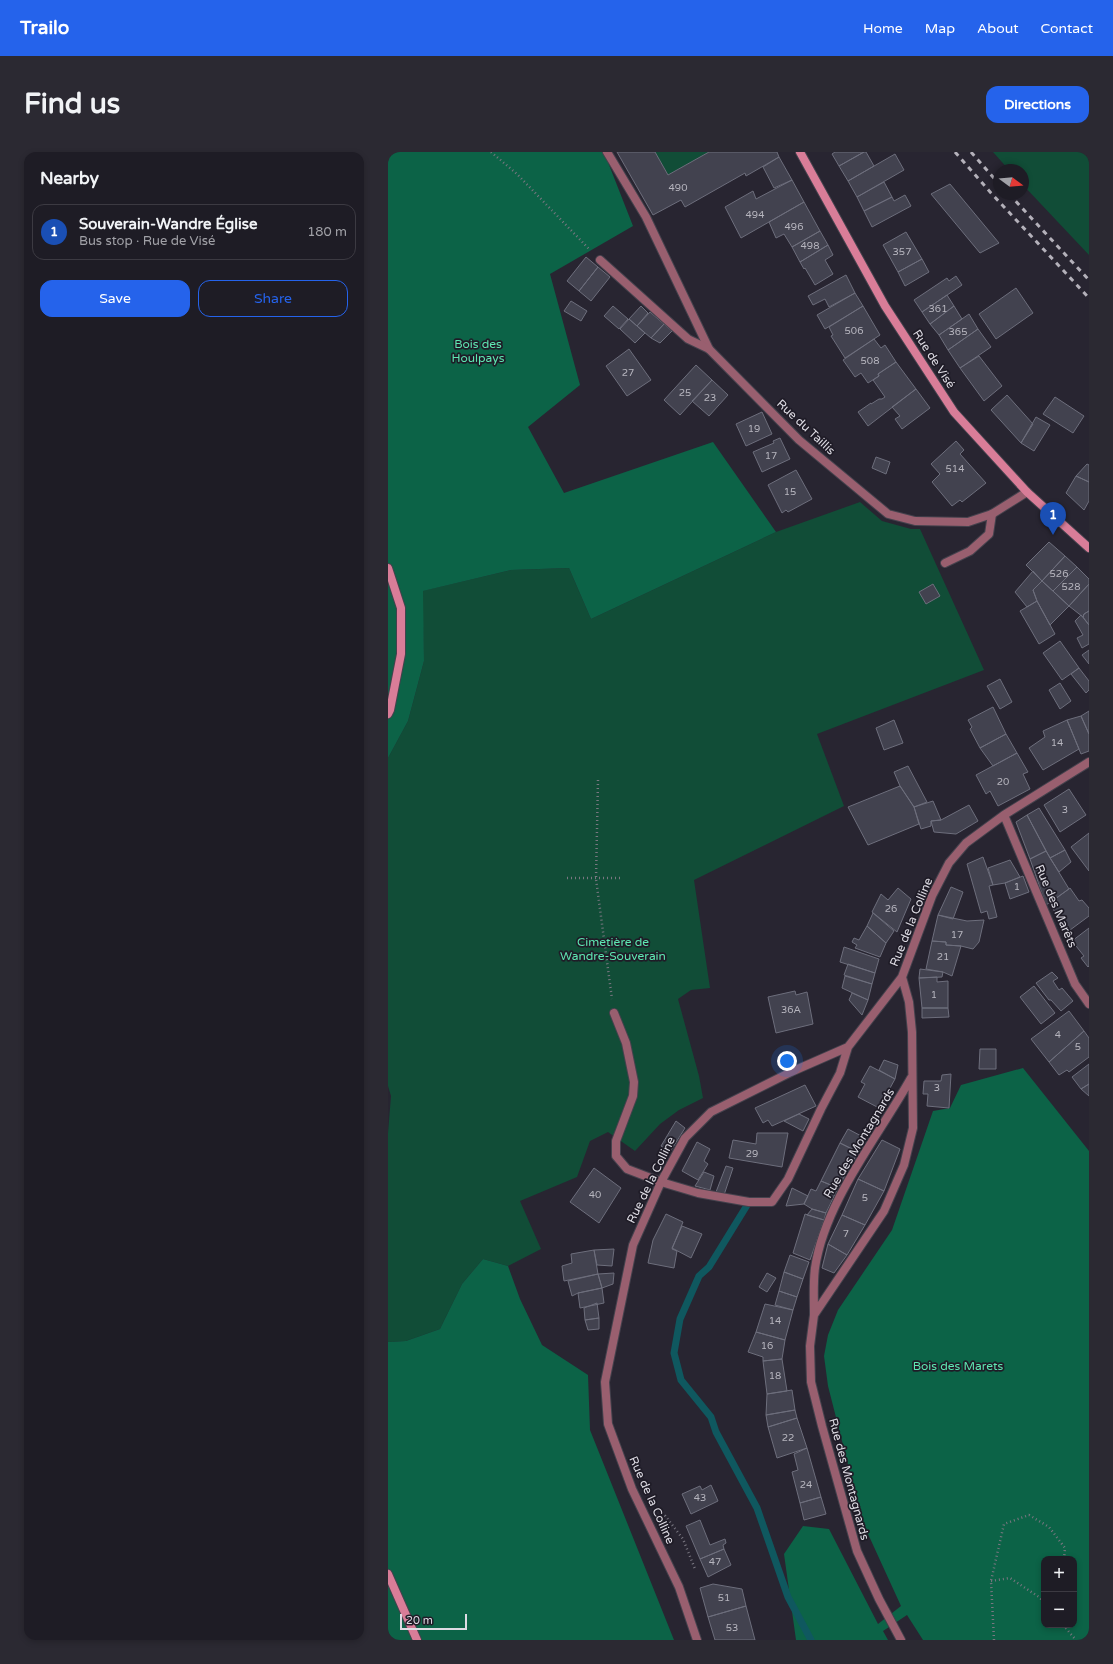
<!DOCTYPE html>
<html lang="en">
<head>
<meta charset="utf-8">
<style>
	body { margin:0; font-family:"Varela Round",sans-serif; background:#2b2932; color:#f1f3f6 }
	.controls { position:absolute; right:12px; bottom:12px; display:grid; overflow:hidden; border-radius:8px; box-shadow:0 2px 6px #0003 }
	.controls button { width:36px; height:36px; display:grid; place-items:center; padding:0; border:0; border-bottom:1px solid #3c3a42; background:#1e1c25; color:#f1f3f6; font:20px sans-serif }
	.compass { position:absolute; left:605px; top:12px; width:36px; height:36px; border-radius:50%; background:#1e1c25; box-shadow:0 2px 6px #0003; rotate:106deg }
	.scale { position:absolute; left:12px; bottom:10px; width:67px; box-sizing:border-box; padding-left:4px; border:2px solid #dddbe3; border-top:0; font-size:11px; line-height:14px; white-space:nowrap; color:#dddbe3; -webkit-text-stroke:3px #1f1c27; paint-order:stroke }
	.you { position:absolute; left:399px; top:909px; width:14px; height:14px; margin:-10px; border:3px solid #fff; border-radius:50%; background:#1a73e8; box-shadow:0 0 0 6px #1a73e833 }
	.badge { display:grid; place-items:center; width:26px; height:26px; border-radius:50%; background:#2563eb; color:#fff; font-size:13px; font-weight:700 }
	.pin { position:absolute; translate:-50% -33px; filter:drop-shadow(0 1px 2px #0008) }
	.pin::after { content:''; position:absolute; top:21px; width:14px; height:12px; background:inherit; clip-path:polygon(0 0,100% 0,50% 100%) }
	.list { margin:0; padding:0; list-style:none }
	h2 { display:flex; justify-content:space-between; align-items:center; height:52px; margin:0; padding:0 16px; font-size:17px }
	h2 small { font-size:13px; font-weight:400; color:#a1a1a7 }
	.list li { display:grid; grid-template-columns:26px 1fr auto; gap:12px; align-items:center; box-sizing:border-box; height:56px; margin:0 8px 8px; padding:0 8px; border:1px solid #3c3a42; border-radius:12px }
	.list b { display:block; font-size:15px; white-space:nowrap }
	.list p { margin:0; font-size:13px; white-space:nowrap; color:#a1a1a7 }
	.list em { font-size:13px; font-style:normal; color:#a1a1a7 }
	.actions { display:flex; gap:8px; padding:12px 16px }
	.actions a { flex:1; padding:9px 0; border:1px solid #2563eb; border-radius:12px; text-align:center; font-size:14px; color:#2563eb }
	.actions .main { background:#2563eb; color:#fff }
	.map { position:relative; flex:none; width:701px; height:1488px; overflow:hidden; border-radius:12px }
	header { display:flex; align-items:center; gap:24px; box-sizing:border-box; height:56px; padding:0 20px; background:#2563eb; color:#fff }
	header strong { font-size:19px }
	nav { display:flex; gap:22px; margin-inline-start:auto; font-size:14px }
	.intro { display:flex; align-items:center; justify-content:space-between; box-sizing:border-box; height:96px; padding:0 24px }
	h1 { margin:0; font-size:28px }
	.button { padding:10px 18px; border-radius:12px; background:#2563eb; color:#fff; font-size:14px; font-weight:700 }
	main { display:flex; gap:24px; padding:0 24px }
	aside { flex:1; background:#1e1c25; border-radius:12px; box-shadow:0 2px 6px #0003 }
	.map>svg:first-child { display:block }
	.green { fill:#114d37 }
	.forest { fill:#0c6347; fill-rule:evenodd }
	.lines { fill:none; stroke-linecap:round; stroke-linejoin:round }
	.stream { stroke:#0f585f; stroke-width:7 }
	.building { fill:#42424f; stroke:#6d6e7c }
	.lane-casing { stroke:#45424d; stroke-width:10 }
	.street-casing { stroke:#45424d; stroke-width:10 }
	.secondary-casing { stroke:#45424d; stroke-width:10 }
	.path { stroke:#797781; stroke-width:2.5; stroke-dasharray:1 3; stroke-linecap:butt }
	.lane { stroke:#995f6f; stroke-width:8 }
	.street { stroke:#995f6f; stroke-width:8 }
	.secondary { stroke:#d97d98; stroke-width:8 }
	.rail { stroke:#b4b1ba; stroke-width:3; stroke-dasharray:5 5; stroke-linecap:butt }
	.labels { text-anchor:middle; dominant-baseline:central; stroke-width:3.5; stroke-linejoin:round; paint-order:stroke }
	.number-label { font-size:10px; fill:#b6b5be }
	.park-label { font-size:12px; fill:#5ee7b2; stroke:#1f1c27 }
	.street-label { font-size:12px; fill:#dddbe3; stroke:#1f1c27 }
</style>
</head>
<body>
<header>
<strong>Trailo</strong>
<nav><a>Home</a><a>Map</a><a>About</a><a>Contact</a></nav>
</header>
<div class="intro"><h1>Find us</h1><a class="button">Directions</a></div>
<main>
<aside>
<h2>Nearby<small></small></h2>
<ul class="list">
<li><span class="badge" style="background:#1a4fb4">1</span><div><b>Souverain-Wandre Église</b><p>Bus stop · Rue de Visé</p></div><em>180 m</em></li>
</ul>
<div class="actions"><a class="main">Save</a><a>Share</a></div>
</aside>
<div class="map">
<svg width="701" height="1488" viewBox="0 0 701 1488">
	<rect width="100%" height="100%" fill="#282531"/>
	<path class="green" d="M267,0H321L280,23Z
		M605,0H701V103L635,33V18H621Z
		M472,350L494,369L523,377H532L596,518L429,582L456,654L306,728L322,836L303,838L290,847L311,924L315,946L291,958L272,972L247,999L220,980L202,989L189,1025L132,1049L153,1097L120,1114L95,1107L74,1132L52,1177L18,1189L0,1190V981L3,944L0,934V606L20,569L36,509L34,439L123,418L181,416L203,467L388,380Z"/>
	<path class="forest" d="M0,0H216L245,74L162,122L192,233L140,275L176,341L325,290L388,380L203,467L181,416L123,418L35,439L36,509L20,569L0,606Z
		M635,916L701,999V1488H535L519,1463L495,1479L500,1488H408L396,1402L415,1374L441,1377L490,1472L513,1454L475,1371L440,1234L436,1204L440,1183L450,1158L504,1078L545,959L562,956L573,933ZM656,1407H686V1473H656Z
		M95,1107L120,1114L132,1147L154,1193L200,1223L202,1278L286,1488H0V1190L18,1189L52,1177L74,1132Z"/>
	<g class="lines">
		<path class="stream" d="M361,1050L321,1115L311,1124L292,1167L286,1201L293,1228L323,1265L328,1280L369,1356L400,1445L423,1488"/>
	</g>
	<path class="building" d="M229,0H267L280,23L321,0H389L391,5L358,24L357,21L297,55L293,48L265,63Z
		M447,0H476L451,14L444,2Z
		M476,0H478L486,14L460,29L451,14Z
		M507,2L516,18L469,45L460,29Z
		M391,5L404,28L386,36L375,15Z
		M404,28L416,50L353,86L337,55L365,39L368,47Z
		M496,30L504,45L476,59L469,45Z
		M562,32L611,91L592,101L543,42Z
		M517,43L523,54L484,75L476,59L504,45L506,49Z
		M416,50L432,79L404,95L396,82L388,86L381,70Z
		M432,79L440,93L412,110L404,95Z
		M518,80L534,107L510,120L495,93Z
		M440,93L445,103L437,108L445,122L427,133L417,116L416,117L412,110Z
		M198,105L210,115L191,139L179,129Z
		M534,107L541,120L517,134L510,120Z
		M210,115L222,125L203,149L191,139Z
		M458,123L467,141L441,155L437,147L425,153L420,144Z
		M568,124L574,133L534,160L526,148L559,126L561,129Z
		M628,136L645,161L608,187L591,162Z
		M467,141L475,154L437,177L429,163Z
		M559,143L566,154L542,172L534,160Z
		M183,149L199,159L193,169L176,159Z
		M225,154L240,167L231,177L216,164Z
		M253,154L260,161L249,174L241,167Z
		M475,154L492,183L457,206L443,184L445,183L441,175Z
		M566,154L574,167L551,183L542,172Z
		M262,160L276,172L263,186L249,174Z
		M581,162L590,177L560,198L551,183Z
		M241,167L257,181L247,191L232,177Z
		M276,172L284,179L272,191L263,186Z
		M590,177L603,195L572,216L560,198Z
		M486,187L493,196L497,193L508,210L490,222L491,224L480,231L473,221L467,225L455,208Z
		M241,197L263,228L239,244L218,214Z
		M591,204L614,234L596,249L572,216Z
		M508,210L528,237L480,274L470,260L483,251V252L491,247H494L497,245L485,228L491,224L490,222Z
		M308,213L324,228L292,263L276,248Z
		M324,228L340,243L321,264L304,249Z
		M528,237L542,256L514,277L507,267L512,264L504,255Z
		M619,243L645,272L633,291L603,258Z
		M667,245L696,264L685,281L655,262Z
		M374,260L384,282L358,294L348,272Z
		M648,265L662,273L646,299L633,291Z
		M392,286L402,307L374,320L365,300L386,291L385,289Z
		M568,289L576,298L572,302L598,331L574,350L572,348L564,354L544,330L552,322L543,312Z
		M488,305L502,310L498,322L484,316Z
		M699,312L701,313V330L688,324Z
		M408,318L424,347L400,360L398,358L394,361L380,333Z
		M688,324L701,330V349L696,358L678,341Z
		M661,390L677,404L654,429L638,413Z
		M677,404L689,415L665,439L654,429Z
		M689,415L701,427V432L681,454L665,439Z
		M645,419L654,429L645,438L649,449L639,455L627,440Z
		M654,429L681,454L662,473L649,449L645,438Z
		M545,432L552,444L538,452L531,440Z
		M701,432V459L696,462L695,465L681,454Z
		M649,449L667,482L651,492L632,459Z
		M701,459V473L695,465L696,462Z
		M693,463L701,473V492L694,496L689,486L695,483L687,469Z
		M672,489L691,516L674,528L655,501Z
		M701,498V512L694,503Z
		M691,516L701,529V538L698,541L683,522Z
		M612,527L624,550L612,557L599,534Z
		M672,531L683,549L672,557L661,538Z
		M605,555L618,582L592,596L582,577L584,575L580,568Z
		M701,559V582L693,564Z
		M693,564L701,582V599L693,602L679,568Z
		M506,568L515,591L496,598L488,576Z
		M679,568L691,597L655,618L641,596L657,585L655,579Z
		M618,582L629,601L605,614L592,596Z
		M629,601L640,620L635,622L642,637L610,654L602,639L598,642L588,623Z
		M520,614L539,650L526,655L512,634L506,620Z
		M512,634L526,655L531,672L480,693L460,655Z
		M681,637L698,663L672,680L656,653Z
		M545,649L553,668L543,669V674L533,677L526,655Z
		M581,653L590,669L568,682L546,680L543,669L553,668Z
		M651,656L677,698L662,706L639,663Z
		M639,663L658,699L642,707L628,670Z
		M701,681V719L683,695Z
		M677,698L683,710L671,720L662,706Z
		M658,699L681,737L658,753L642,707Z
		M595,705L605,733L601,734L609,765L601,767L599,759L593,761L579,712Z
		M622,708L632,725L617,731L605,733L600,716Z
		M635,724L641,740L622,747L617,731Z
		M563,735L575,740L565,767L550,763Z
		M510,736L523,747L509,780L484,760L493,742L500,748Z
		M682,736L691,749L694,748L701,756V764L678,781L662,751Z
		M485,761L506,779L498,791L479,774Z
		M550,763L579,769L596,768L591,790L585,797L573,794L558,793V790L544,789Z
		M479,774L498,791L492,805L467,796L469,793L464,790L466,786L471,788Z
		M701,776V814L700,815L693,806L696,804L684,789Z
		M544,789L558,790V793L573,794L564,824L555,820L538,817Z
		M456,795L491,807L487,821L452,810Z
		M460,812L487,821L484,832L456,823Z
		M532,817L555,820L554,825L531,826Z
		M664,820L670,826L665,829L671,838L674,836L685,849L673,859L663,848H661L648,831Z
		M457,824L484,832L480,848L454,836Z
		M549,825V830L560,829V856H534L531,826Z
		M646,834L667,861L653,872L632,845Z
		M407,839L408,843L419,840L425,872L388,881L380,845Z
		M464,841L480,848L474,863L461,848Z
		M534,856H560L561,865L534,866Z
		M681,859L696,879L661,910L643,887Z
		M696,879L701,886V905L681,920L679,918L671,923L661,910Z
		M592,897H608V917H591Z
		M496,908L510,913L507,927L491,918Z
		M701,912V932L693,937L684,925Z
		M482,914L507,927L491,956L470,945L477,932L473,930Z
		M563,922L561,956L539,954L540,942H535L536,929H553L554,923Z
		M701,932V944L693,937Z
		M417,933L428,954L384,974L380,968L375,971L367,956Z
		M411,962L421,967L415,979L396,969Z
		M288,969L297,976L282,1000L273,994Z
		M460,977L477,986L470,1000L452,991Z
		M369,981H400L394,1015L341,1006L345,988L368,992Z
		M494,988L512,997L496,1039L470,1027Z
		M309,990L322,997L316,1009L320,1012L310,1028L294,1019Z
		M452,991L470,1000L450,1036L433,1029Z
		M338,1014L345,1016L336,1043L328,1040Z
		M206,1016L233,1036L211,1071L182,1050Z
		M316,1020L326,1024L322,1038L307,1034Z
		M470,1027L496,1039L477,1073L454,1063Z
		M433,1029L450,1036L438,1061L424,1057L416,1052L423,1037L428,1039Z
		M404,1036L420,1044L416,1052L398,1054Z
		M424,1057L438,1061L436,1068L419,1063Z
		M278,1062L295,1070L284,1097L289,1099L286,1116L260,1111L265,1088Z
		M417,1062L436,1068L422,1108L405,1101Z
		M454,1063L477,1073L459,1103L440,1092Z
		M294,1074L314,1082L303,1106L284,1096Z
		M440,1092L459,1103L446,1121L434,1116Z
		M226,1097L224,1114L209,1113L206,1098Z
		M206,1098L210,1122L176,1129L174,1114L184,1111L183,1102Z
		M402,1103L421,1110L415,1127L396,1120Z
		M396,1120L415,1127L409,1145L391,1139Z
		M226,1121L225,1132L214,1136L210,1122Z
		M379,1121L388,1126L379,1140L371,1135Z
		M210,1122L214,1136L190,1141L184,1144L180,1129Z
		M214,1136L216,1151L192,1156L190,1141Z
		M391,1139L409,1145L405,1158L387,1153Z
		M209,1151L211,1166L197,1168L196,1156Z
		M377,1152L405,1158L397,1188L368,1180Z
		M211,1166V1177L200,1178L197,1168Z
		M368,1180L397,1188L394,1207L375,1209V1205L360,1200Z
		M394,1207L399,1239L379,1242L375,1209Z
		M404,1238L407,1258L378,1263L379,1242Z
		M407,1258L409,1266L380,1275L378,1263Z
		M409,1266L419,1296L389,1306L380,1275Z
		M419,1296L433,1345L412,1351L404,1320L410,1318L406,1302Z
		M323,1333L330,1349L303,1362L294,1342L312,1334L314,1338Z
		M433,1345L438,1362L416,1368L412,1351Z
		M312,1368L322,1393L337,1387L338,1391L335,1393L336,1397L312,1407L298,1374Z
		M336,1397L343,1413L320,1425L312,1407Z
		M325,1432L354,1437L358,1454L320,1465L312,1436Z
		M358,1454L367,1488H327L320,1465Z"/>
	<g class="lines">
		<g class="lane-casing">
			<path id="lane" d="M219,0L258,65L321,197
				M557,411L582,399L601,382L604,362"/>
		</g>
		<g class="street-casing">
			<path id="street" d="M212,108L300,187L321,197L411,288L500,362L527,369L580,370L604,362L639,340
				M616,663L687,832L701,852
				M226,861L238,891L246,930L245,944L228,989V1004L239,1017L273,1030L310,1041L361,1050H384L400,1027L433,957L452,921L460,895
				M426,1162C426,1147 425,1131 427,1116C437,1049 490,985 523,926
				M309,1488L291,1435L244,1337L220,1272L217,1230L245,1093L273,1030L297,986L323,960L403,920L460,895L514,825L544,744L561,711L578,691L616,663L701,610
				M513,1488L491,1447L469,1399L434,1274L423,1230L422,1194L426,1163L496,1059L516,1013L525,976L524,880L521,850L514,825"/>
		</g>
		<g class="secondary-casing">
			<path id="secondary" d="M412,0L497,154L566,260L639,340L701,396
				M0,416L13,456V502L2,558L0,562
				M0,1422L29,1488"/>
		</g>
		<path class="path" d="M103,0L129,22L202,98
			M210,628L208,727L224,847
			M179,726H233
			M272,1357L295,1387L307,1417
			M603,1429L622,1426L651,1445L656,1450
			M675,1473L688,1488
			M606,1488L603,1429L616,1372L641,1363L661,1375L677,1396L676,1407"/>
		<use href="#lane" class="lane"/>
		<use href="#street" class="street"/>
		<use href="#secondary" class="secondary"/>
		<path class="rail" d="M567,0L603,41L701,146
			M583,0L611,32
			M621,42L701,128"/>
	</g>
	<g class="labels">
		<g class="number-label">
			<text x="290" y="36">490</text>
			<text x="367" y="63">494</text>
			<text x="406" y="75">496</text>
			<text x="422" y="94">498</text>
			<text x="514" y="100">357</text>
			<text x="550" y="157">361</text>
			<text x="466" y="179">506</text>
			<text x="570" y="180">365</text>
			<text x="482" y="209">508</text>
			<text x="240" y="221">27</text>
			<text x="297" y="241">25</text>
			<text x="322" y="246">23</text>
			<text x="366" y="277">19</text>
			<text x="383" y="304">17</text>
			<text x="567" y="317">514</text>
			<text x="402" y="340">15</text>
			<text x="671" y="422">526</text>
			<text x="683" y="435">528</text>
			<text x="669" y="591">14</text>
			<text x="615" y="630">20</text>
			<text x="677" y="658">3</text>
			<text x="629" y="735">1</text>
			<text x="503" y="757">26</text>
			<text x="569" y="783">17</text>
			<text x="555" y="805">21</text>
			<text x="546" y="843">1</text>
			<text x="403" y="858">36A</text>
			<text x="670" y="883">4</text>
			<text x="690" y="895">5</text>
			<text x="549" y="936">3</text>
			<text x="364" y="1002">29</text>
			<text x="207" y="1043">40</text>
			<text x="477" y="1046">5</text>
			<text x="458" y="1082">7</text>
			<text x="387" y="1169">14</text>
			<text x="379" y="1194">16</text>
			<text x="387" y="1224">18</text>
			<text x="400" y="1286">22</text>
			<text x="418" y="1333">24</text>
			<text x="312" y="1346">43</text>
			<text x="327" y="1410">47</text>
			<text x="336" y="1446">51</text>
			<text x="344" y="1476">53</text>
		</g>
		<g class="park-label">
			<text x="90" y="192">Bois des<tspan x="90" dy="14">Houlpays</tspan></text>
			<text x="225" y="790">Cimetière de<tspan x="225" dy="14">Wandre-Souverain</tspan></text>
			<text x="570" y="1214">Bois des Marets</text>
		</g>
		<g class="street-label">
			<text transform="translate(546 207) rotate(57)">Rue de Visé</text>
			<text transform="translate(418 275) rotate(43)">Rue du Taillis</text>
			<text transform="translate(668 754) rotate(67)">Rue des Marêts</text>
			<text transform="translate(523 770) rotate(-68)">Rue de la Colline</text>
			<text transform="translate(471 991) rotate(-59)">Rue des Montagnards</text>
			<text transform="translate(263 1028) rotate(-64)">Rue de la Colline</text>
			<text transform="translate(461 1327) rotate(75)">Rue des Montagnards</text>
			<text transform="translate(264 1348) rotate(66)">Rue de la Colline</text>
		</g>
	</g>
</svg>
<div class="controls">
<button>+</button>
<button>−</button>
</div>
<svg class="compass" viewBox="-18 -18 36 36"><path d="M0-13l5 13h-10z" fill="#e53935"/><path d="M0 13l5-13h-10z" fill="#a1a1a7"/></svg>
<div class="scale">20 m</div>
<div class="you"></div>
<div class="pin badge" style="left:665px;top:383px;background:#1a4fb4">1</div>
</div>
</main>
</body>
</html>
